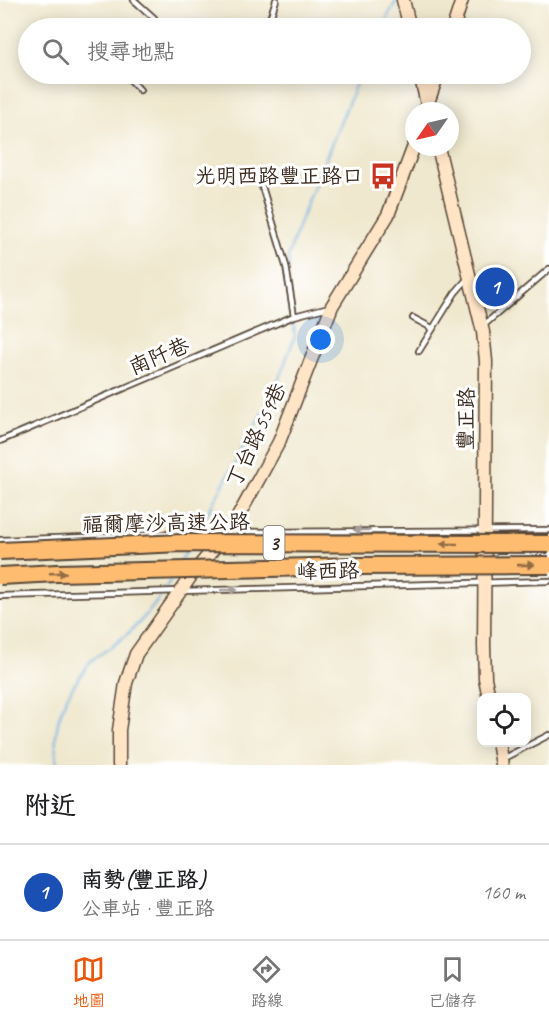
<!DOCTYPE html>
<html lang="zh-TW">
<head>
<meta charset="utf-8">
<style>
	body { margin:0; font-family:Caveat,"LXGW WenKai TC",sans-serif; background:#f2f2f2; color:#202124 }
	.controls { position:absolute; right:18px; bottom:18px; display:grid; overflow:hidden; border-radius:12px; box-shadow:0 3px 15px #0003 }
	.controls button { width:54px; height:54px; display:grid; place-items:center; padding:0; border:0; border-bottom:2px solid #e0e0e0; background:#fff; color:#202124; font:30px sans-serif }
	.compass { position:absolute; left:405px; top:102px; width:54px; height:54px; border-radius:50%; background:#fff; box-shadow:0 3px 15px #0003; rotate:236deg }
	.you { position:absolute; left:321px; top:340px; width:21px; height:21px; margin:-15px; border:4px solid #fff; border-radius:50%; background:#1a73e8; box-shadow:0 0 0 9px #1a73e833 }
	.badge { display:grid; place-items:center; width:39px; height:39px; border-radius:50%; background:#ea580c; color:#fff; font-size:20px; font-weight:700 }
	.pin { position:absolute; translate:-50% -50%; border:3px solid #fff; box-shadow:0 2px 6px #0006 }
	.list { margin:0; padding:0; list-style:none }
	h2 { display:flex; justify-content:space-between; align-items:center; height:78px; margin:0; padding:0 24px; font-size:26px }
	h2 small { font-size:20px; font-weight:400; color:#757577 }
	.list li { display:grid; grid-template-columns:39px 1fr auto; gap:18px; align-items:center; box-sizing:border-box; height:96px; padding:0 24px; border-top:2px solid #e0e0e0 }
	.list b { display:block; font-size:22px; white-space:nowrap }
	.list p { margin:0; font-size:20px; white-space:nowrap; color:#757577 }
	.list em { font-size:20px; font-style:normal; color:#757577 }
	.icon { flex:none; width:33px; height:33px; fill:none; stroke:currentColor; stroke-width:2; stroke-linecap:round; stroke-linejoin:round }
	.map { position:relative; flex:none; width:549px; height:765px; overflow:hidden }
	.search { position:absolute; background:#fff; box-shadow:0 3px 15px #0003; left:18px; right:18px; top:18px; height:66px; display:flex; align-items:center; gap:15px; box-sizing:border-box; padding:0 21px; border-radius:33px; color:#757577; font-size:22px }
	.sheet { height:174px; background:#fff }
	nav { display:flex; justify-content:space-around; align-items:center; box-sizing:border-box; height:84px; border-top:2px solid #e0e0e0; background:#fff; font-size:16px; color:#757577 }
	nav a { display:grid; justify-items:center; gap:3px }
	nav .on { color:#ea580c }
	.map>svg:first-child { display:block }
	.lines { fill:none; stroke-linecap:round; stroke-linejoin:round }
	.stream { stroke:#6caee0; stroke-width:2 }
	.lane-casing { stroke:#564638; stroke-width:8 }
	.secondary-casing { stroke:#564638; stroke-width:15 }
	.lane { stroke:#fff; stroke-width:4.5 }
	.secondary { stroke:#ffe4c6; stroke-width:12 }
	.highway-bridge-casing { stroke:#564638; stroke-width:20; stroke-linecap:butt }
	.highway-bridge { stroke:#febc70; stroke-width:16 }
	.oneway { fill:#a79f9a }
	.oneway2 { fill:#936c43 }
	.labels { text-anchor:middle; dominant-baseline:central; stroke-width:6; stroke-linejoin:round; paint-order:stroke }
	.shield { fill:#fff; stroke:#766a62; stroke-width:1.5 }
	.shield-label { font-size:20px; font-weight:bold; fill:#3b2a1e }
	.poi-label { font-size:21px; fill:#3b2a1e; stroke:#fff; text-anchor:end }
	.street-label { font-size:21px; fill:#3b2a1e; stroke:#fff }
</style>
</head>
<body>
<div class="map">
<svg width="549" height="765" viewBox="0 0 549 765">
	<rect width="100%" height="100%" fill="#fff"/>
	<filter id="ink" filterUnits="userSpaceOnUse"><feTurbulence type="fractalNoise" baseFrequency=".0167" numOctaves="2"/><feDisplacementMap in="SourceGraphic" scale="12" xChannelSelector="R" yChannelSelector="G"/><feConvolveMatrix kernelMatrix="1 2 1 2 8 2 1 2 1" color-interpolation-filters="sRGB"/></filter>
	<filter id="wash" filterUnits="userSpaceOnUse"><feTurbulence type="fractalNoise" baseFrequency=".008" numOctaves="4" result="noise"/><feDisplacementMap in="SourceGraphic" scale="24" xChannelSelector="R" yChannelSelector="G"/><feGaussianBlur stdDeviation="1.35" result="paint"/><feColorMatrix in="noise" values="0 0 0 0 0 0 0 0 0 0 0 0 0 0 0 0 0 1.4 0 .05"/><feComposite in="paint" operator="in"/></filter>
	<g filter="url(#wash)">
		<rect width="100%" height="100%" fill="#f0e8ce"/>
		<g class="lines">
			<path class="stream" d="M381,28L397,0
				M289,270L288,257L299,224L360,74
				M196,534L274,392L295,336L293,317
				M180,562L188,549
				M57,765C52,730 60,703 81,675C85,670 88,664 92,660C99,654 108,650 115,644C137,628 159,602 172,578"/>
		</g>
	</g>
	<g filter="url(#ink)">
		<g class="lines">
			<g class="lane-casing">
				<path id="lane" d="M134,0L154,18L148,28
					M267,28L276,0
					M125,74L140,90
					M260,180L286,266L294,316
					M413,318L432,328
					M484,325L549,269
					M419,351L455,293L468,278
					M0,441L294,316L329,307
					M0,540L229,532L549,530
					M0,596L549,581
					M502,759L549,735"/>
			</g>
			<g class="secondary-casing">
				<path id="secondary" d="M403,0L410,28
					M453,28L462,0
					M420,74L427,104
					M425,111L438,74
					M438,147L483,332L486,361L484,645L485,678L489,698
					M498,742L502,765
					M119,765V730L126,683L136,654L191,576L234,524L279,442L332,306L388,215L414,146"/>
			</g>
			<use href="#lane" class="lane"/>
			<use href="#secondary" class="secondary"/>
			<g class="highway-bridge-casing">
				<path id="highway-bridge" d="M0,551L182,543L549,544
					M0,576L57,573L357,566L549,565"/>
			</g>
			<use href="#highway-bridge" class="highway-bridge"/>
		</g>
		<defs><path id="oneway-solid" d="M-6-.8H1V-3.2L6.5 0L1 3.2V.8H-6Z" transform="scale(1.5)"/></defs>
		<g class="oneway">
			<use href="#oneway-solid" transform="translate(362 530) rotate(180)"/>
			<use href="#oneway-solid" transform="translate(229 590) rotate(-1)"/>
		</g>
		<g class="oneway2">
			<use href="#oneway-solid" transform="translate(449 544) rotate(-180)"/>
			<use href="#oneway-solid" transform="translate(526 565)"/>
			<use href="#oneway-solid" transform="translate(58 573) rotate(-2)"/>
		</g>
	</g>
	<defs>
		<g id="bus-bare" transform="scale(2.07)"><path d="M-5-6H5V4H4V6H2V4H-2V6H-4V4H-5ZM-3.5-4V0h7V-4ZM-3.5 1.2v1.5H-2V1.2ZM2 1.2v1.5H3.5V1.2Z" fill="#c8321e" stroke="#fff" stroke-width="2.5" paint-order="stroke"/></g>
	</defs>
	<g fill-rule="evenodd">
		<use href="#bus-bare" x="383" y="176"/>
	</g>
	<g class="labels">
		<rect class="shield" x="263.5" y="526" width="21" height="34" rx="4.5"/>
		<g class="shield-label">
			<text x="274" y="543">3</text>
		</g>
		<g class="poi-label">
			<text x="363" y="176">光明西路豐正路口</text>
		</g>
		<g class="street-label">
			<text transform="translate(159 356) rotate(-23)">南阡巷</text>
			<text transform="translate(466 419) rotate(-89)">豐正路</text>
			<text transform="translate(256 435) rotate(-65)">丁台路559巷</text>
			<text transform="translate(166 523) rotate(-1)">福爾摩沙高速公路</text>
			<text transform="translate(328 571) rotate(-1)">峰西路</text>
		</g>
	</g>
</svg>
<div class="controls">
<button><svg class="icon" aria-label="locate" viewBox="0 0 24 24"><circle cx="12" cy="12" r="6"/><path d="M12 2v4M12 18v4M2 12h4M18 12h4"/></svg></button>
</div>
<svg class="compass" viewBox="-18 -18 36 36"><path d="M0-13l5 13h-10z" fill="#e53935"/><path d="M0 13l5-13h-10z" fill="#757577"/></svg>
<div class="you"></div>
<div class="pin badge" style="left:495px;top:287px;background:#1a4fb4">1</div>
<div class="search"><svg class="icon" aria-label="search" viewBox="0 0 24 24"><circle cx="10" cy="10" r="6"/><path d="M15 15l6 6"/></svg>搜尋地點</div>
</div>
<section class="sheet">
<h2>附近<small></small></h2>
<ul class="list">
<li><span class="badge" style="background:#1a4fb4">1</span><div><b>南勢(豐正路)</b><p>公車站 · 豐正路</p></div><em>160 m</em></li>
</ul>
</section>
<nav>
<a class="on"><svg class="icon" aria-label="map" viewBox="0 0 24 24"><path d="M3 6l6-2 6 2 6-2v14l-6 2-6-2-6 2zM9 4v14M15 6v14"/></svg>地圖</a>
<a><svg class="icon" aria-label="directions" viewBox="0 0 24 24"><path d="M12 3l9 9-9 9-9-9zM9 14v-3h6M13 9l2 2-2 2"/></svg>路線</a>
<a><svg class="icon" aria-label="saved" viewBox="0 0 24 24"><path d="M7 4h10v16l-5-4-5 4z"/></svg>已儲存</a>
</nav>
</body>
</html>
